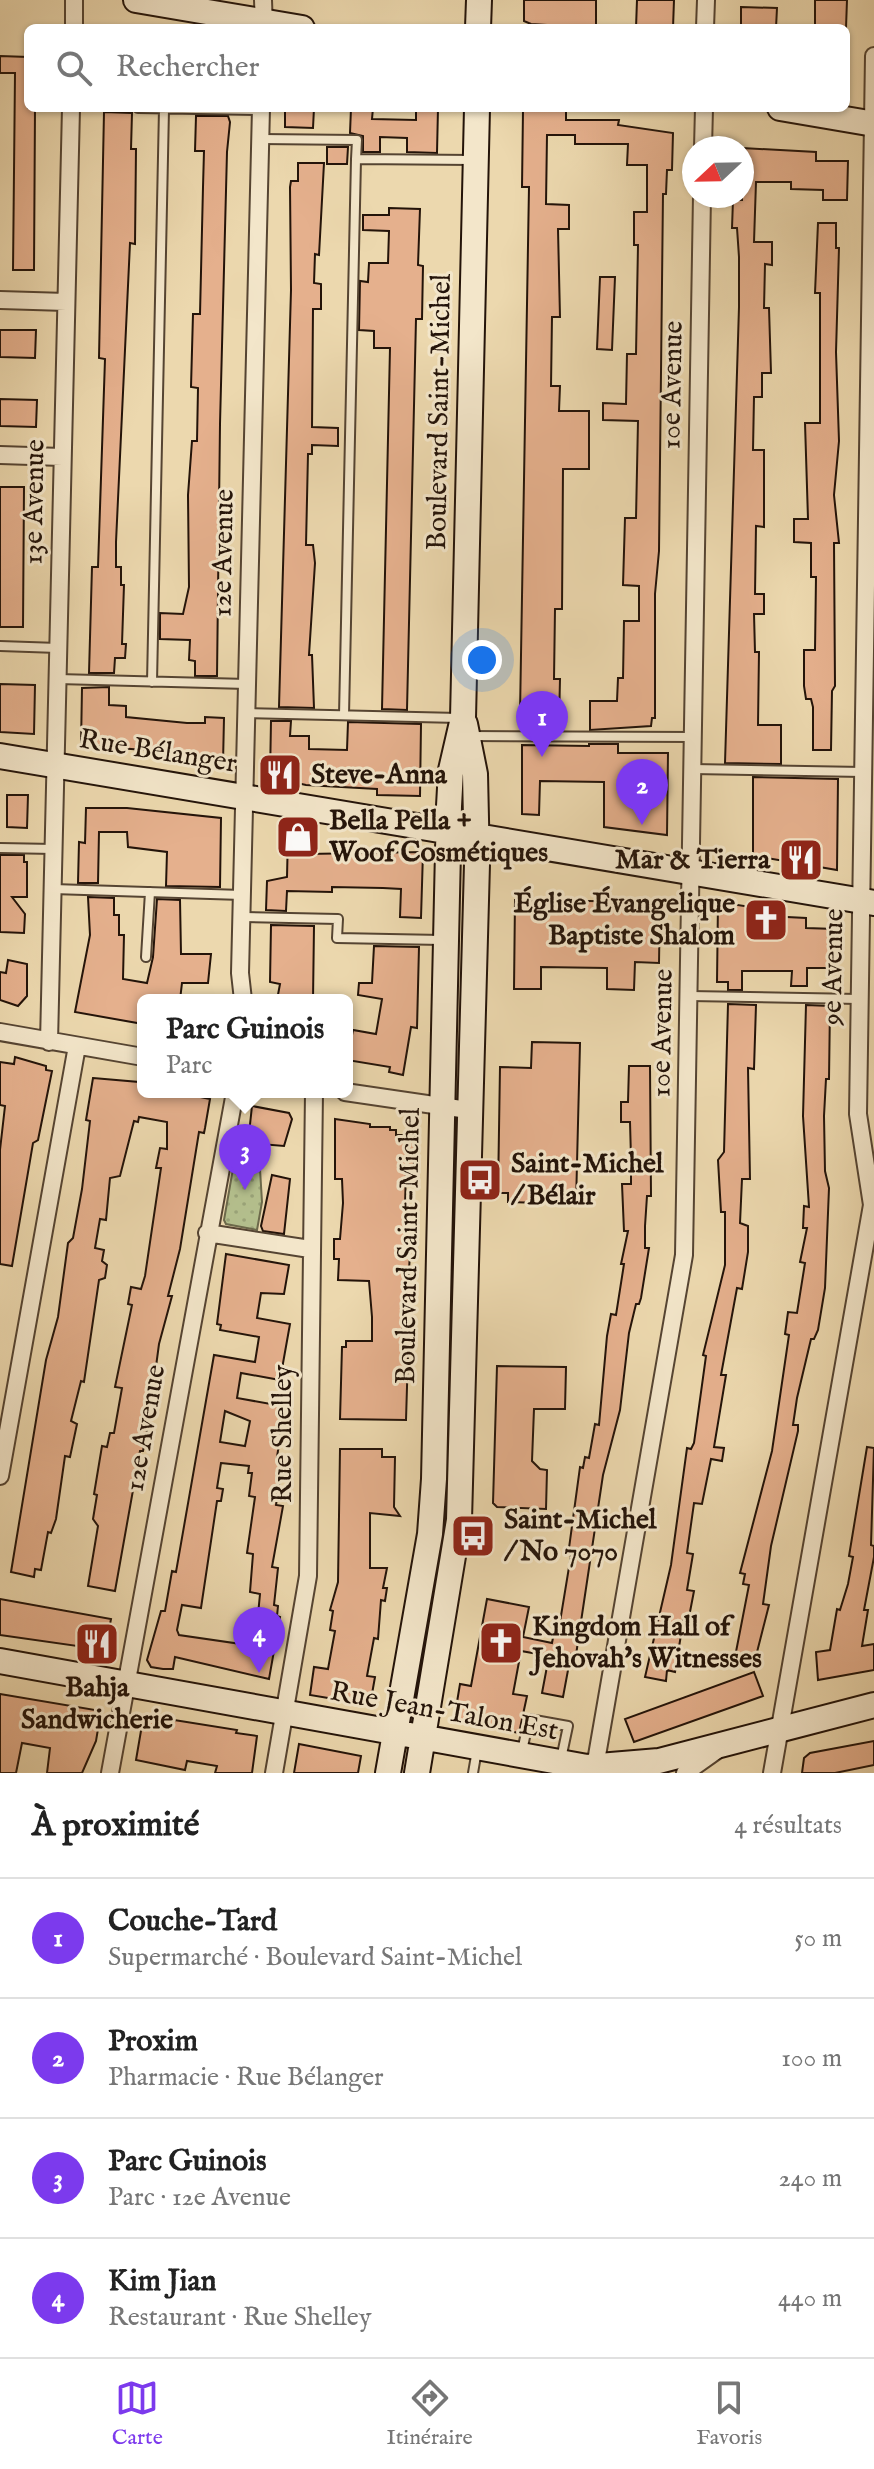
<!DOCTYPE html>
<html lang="fr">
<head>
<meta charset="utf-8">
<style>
	body { margin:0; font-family:"IM FELL English",serif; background:#f6f6f6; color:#222 }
	.compass { position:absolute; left:682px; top:136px; width:72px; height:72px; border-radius:50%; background:#fff; box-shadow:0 2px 6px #0004; rotate:248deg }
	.you { position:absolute; left:482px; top:660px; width:28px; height:28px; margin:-20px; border:6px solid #fff; border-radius:50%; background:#1a73e8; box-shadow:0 0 0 12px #1a73e833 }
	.badge { display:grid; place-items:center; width:52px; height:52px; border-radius:50%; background:#7c3aed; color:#fff; font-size:26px; font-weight:700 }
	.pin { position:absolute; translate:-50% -66px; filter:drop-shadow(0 2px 4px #0008) }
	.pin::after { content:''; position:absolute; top:42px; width:28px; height:24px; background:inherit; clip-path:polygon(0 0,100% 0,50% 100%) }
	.popup { position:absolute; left:137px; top:994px; width:216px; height:104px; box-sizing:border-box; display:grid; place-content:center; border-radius:12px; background:#fff; filter:drop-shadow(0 2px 6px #0005); font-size:26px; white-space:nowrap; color:#767676 }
	.popup b { font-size:30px; color:#222 }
	.popup::after { content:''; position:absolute; left:50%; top:100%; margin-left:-16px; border:16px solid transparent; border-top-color:#fff }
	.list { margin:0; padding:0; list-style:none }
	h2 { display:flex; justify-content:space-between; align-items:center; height:104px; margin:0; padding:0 32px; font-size:34px }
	h2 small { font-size:26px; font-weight:400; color:#767676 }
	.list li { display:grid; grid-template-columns:52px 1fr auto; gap:24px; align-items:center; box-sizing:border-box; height:120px; padding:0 32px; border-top:2px solid #e0e0e0 }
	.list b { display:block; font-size:30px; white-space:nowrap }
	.list p { margin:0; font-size:26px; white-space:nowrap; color:#767676 }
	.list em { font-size:26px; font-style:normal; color:#767676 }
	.icon { flex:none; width:44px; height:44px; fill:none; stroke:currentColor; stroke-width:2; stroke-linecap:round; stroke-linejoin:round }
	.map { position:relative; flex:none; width:874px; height:1773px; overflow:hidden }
	.search { position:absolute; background:#fff; box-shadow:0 2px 6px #0004; left:24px; right:24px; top:24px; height:88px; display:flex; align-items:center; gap:20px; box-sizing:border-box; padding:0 28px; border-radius:12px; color:#767676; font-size:30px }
	.sheet { height:584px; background:#fff }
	nav { display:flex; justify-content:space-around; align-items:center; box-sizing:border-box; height:112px; border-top:2px solid #e0e0e0; background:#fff; font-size:22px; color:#767676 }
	nav a { display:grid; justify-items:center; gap:4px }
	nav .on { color:#7c3aed }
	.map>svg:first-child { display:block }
	.park { fill:url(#park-dots); stroke:#6c694b; stroke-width:2 }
	.building { fill:#e5b08d; stroke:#231309; stroke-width:2; fill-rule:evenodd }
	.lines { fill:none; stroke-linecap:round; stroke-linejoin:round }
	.lane-casing { stroke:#554432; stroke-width:12 }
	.street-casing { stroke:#554432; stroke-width:20 }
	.secondary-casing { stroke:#231309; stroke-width:28 }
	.lane { stroke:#f3e6ca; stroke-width:8 }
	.street { stroke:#f3e6ca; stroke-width:16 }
	.secondary { stroke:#f3e6ca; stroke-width:24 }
	.labels { text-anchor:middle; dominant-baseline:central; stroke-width:6; stroke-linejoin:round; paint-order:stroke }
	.street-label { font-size:28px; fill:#231309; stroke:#f3e6ca }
	.poi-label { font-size:28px; font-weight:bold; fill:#231309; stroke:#f3e6ca; text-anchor:start }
</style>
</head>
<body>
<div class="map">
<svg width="874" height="1773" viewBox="0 0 874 1773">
	<defs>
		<pattern id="park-dots" width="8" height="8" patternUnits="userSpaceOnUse" patternTransform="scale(2)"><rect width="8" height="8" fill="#b4bf8d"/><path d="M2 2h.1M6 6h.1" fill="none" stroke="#9aa378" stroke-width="1.8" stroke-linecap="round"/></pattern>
	</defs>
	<rect width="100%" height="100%" fill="#ecd8ae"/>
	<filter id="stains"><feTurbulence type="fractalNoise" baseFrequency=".0025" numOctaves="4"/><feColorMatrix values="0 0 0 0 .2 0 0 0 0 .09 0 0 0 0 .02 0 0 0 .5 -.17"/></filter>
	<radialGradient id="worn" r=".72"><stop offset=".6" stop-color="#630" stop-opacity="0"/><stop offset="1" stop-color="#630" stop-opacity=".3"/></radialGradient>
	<path class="park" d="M234,1163L260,1169L262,1202L257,1230L226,1224L224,1220Z"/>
	<path class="building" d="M524,0H596V28L531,24L524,21Z
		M637,0H674L673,28H636Z
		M815,0H847L846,28H815Z
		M741,7L777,8L776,28H741Z
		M0,56L28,57V108H35L34,270H13L15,73H0Z
		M285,108H314L313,128L285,127Z
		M351,108H373L372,119L416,120V108H438L437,153L407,152V138L380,137V152H363V136L350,133Z
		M523,110L566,111V120H619L618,125L673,133L672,170H667L666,194H663L659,551L655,594V718H652L651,726L590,730V701H617L618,678H623L624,621H639V586L623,585L625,518H636L638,421L603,420V403L626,404L627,354H636L638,245H634V212H647V165H627L628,144H575V135H547L546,204L569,205V229H558L560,317H552L551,386H560L559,411H589V469H563L562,609H555L554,679H560L559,722H524V714H520L529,187H522Z
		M104,112L132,113L131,149H136L135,244L130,243L116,542V567H121V585H124L122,644H126L125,658H115L114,673H89L92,567H98L105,359L99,358Z
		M196,116H228L230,122L227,152L220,424L217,676H195V661L189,660L190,640L160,639V613L183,614L189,587L188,495L192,441H197L198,388L191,387L193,314H200L203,187L204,151H195Z
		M327,147H348L347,164H327Z
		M742,148L816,152V161H848L847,200H823V190L791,189V182H756L754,242H772V265L765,264L764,308H769L771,373H762V397H754L753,450H764V527L756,526L755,594H764V614H754L755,652H759L758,725H781V764L725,763L739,307V257L737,228H732L733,200H742Z
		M298,163H324L319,255L315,254L314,283L321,284V309H313L312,427L338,428V446L312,445V454H308L306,545H313L315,563L309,655H312L314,708L279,707L291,290L290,187L291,181H298Z
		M389,208L420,209L418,265L423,266L422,319H416L407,710L382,709L390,348H374V331L359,330L360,281L368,282L369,263H388L389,231L363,230V215H389Z
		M818,223H836V248H839L836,352L839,441L834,495L839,543H834L835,686L832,691L831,750H813V707L811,699H806L804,686V650H815L816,577H811V543L794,542V519H808L805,423H820V293H815Z
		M600,277H615L612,350L597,349Z
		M0,330H36L35,358L0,357Z
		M0,399L37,400L36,427L0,426Z
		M0,487H24L23,627H0Z
		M0,684L35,685L34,734L0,732Z
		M109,687V705L126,706V717L187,723H205V717L224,718L223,763L186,759V755L169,752L81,745L82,688Z
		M271,721H291L290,736H309V749L347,750L348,722L421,724L420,796L377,795V789L306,785L270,777Z
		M589,744H618V753H668L667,835L604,827V782L540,781L539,815L522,814V745L589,746Z
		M753,777L838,779L837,870L767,858L759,864L753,862Z
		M7,795H28L27,828L7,827Z
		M86,808H127L221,818L220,887L166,886L167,852L128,847L127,832H99L98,883H78L79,842L85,843Z
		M288,834H308L307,854L423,852L421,918L400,917L401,889L383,888L332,887V892L287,891L286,911L266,910L267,881L287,877Z
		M0,855H24V862H27V897H12L25,914L24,933L0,932Z
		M88,897L114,898V915H119V935H124L123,979L147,983L153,957L157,899L180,900L181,954H211L208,983H182L180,1000H143V1024L75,1012L90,935Z
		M515,900L660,902L659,963L635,962L634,990L607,989V968L541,967V989H514Z
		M718,902L751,907L750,915L806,918V928L835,929L834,968H807V986H791L792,971H742V990H728V982H717Z
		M271,925L314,926L313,1000H277L280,984L270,982Z
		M374,946L419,947L417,1028L411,1027L403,1075L389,1072L390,1067L347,1060L353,1030L376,1034L382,999L358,995L359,983H372Z
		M8,960L27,964V996L18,1006L0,1000V972L6,973Z
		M728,1004L756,1005L754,1069L748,1068L750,1179H742L740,1223L748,1226V1252L742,1289L737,1288L721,1375H726L714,1447L724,1448L722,1461L711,1459L702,1504L694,1503L687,1553L693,1554L687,1590L694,1591L689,1617L684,1616L675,1672L667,1670L666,1681L645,1677L671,1565L687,1448L691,1449L694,1443L706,1356L703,1355L725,1265V1212H721L718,1160L724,1152Z
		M806,1005L830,1006L829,1079H826L824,1116L825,1171L829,1188L825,1288L818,1330L814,1339H811L797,1398L793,1425H798V1431L771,1546L763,1604L769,1605L755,1660L735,1657L749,1585L743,1584L745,1574L740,1573L772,1451L789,1335L785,1334L788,1312L797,1313L805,1263L800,1262L807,1228H803L804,1206L809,1207L803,1116Z
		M532,1042L580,1043L576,1204L508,1202V1193H498L500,1067L531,1068Z
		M15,1057L46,1066V1070L52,1071L38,1140L33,1143L12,1266L0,1264V1150L5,1106L0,1105V1062L14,1064Z
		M629,1066H650L651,1196H647L645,1226V1248H649L641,1298L639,1304H636L629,1333L620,1410L603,1475L576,1655L571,1654L563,1697L542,1693L549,1656L521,1651L513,1694L527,1696L519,1733L454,1720L460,1684L471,1686L487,1599L529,1607L523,1637L552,1643L555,1627L559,1628L572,1549L569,1548L580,1467L583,1468L585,1457L589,1458L595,1424L599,1425L607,1336L611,1314L616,1315L624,1264H621L628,1231H624L622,1184H631V1158L630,1122H621V1102H628Z
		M93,1078L139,1082L143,1092H176L210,1099L205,1128L204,1133L199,1132L180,1249L168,1296H172L159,1344L149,1419L143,1451H140L115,1591L88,1586L98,1526L93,1519L97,1495L94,1494L102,1446L107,1447L110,1433H114L122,1388L115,1387L132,1305L128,1304L131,1287L141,1289L145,1276L161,1168H156L160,1148L167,1149V1122L139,1117L138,1122L134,1121L120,1176L110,1178L106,1220L100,1219L95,1248L104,1250L102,1261L107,1265L105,1278L99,1280L84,1382L81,1381L71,1421L77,1424L70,1457L65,1456L56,1519L51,1533L48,1532L41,1570L35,1569L34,1577L11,1572L46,1360L58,1317L68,1243L73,1238L82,1189L90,1121L86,1120Z
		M252,1106L289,1113L292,1119L284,1146L248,1143Z
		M335,1119L370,1124V1127H390V1130H396V1135H414V1163L412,1171H406L404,1239H411L407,1300H402V1354H408L406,1420L340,1419L342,1347H346V1341H372V1317L369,1281L338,1280L339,1259H334V1239H340L343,1203L342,1179H335Z
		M272,1175L290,1179L284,1234L263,1231L261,1226Z
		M226,1254L289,1265L284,1294L261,1293L257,1318L290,1324L280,1380L241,1373L237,1398L282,1406L280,1412L284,1413L277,1457L281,1458L282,1465L276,1505L283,1506L272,1567L278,1568L274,1605L278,1606L277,1616L280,1617L269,1679L175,1657L173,1669H163L151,1667L147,1660L161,1611H165L172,1571L176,1572L214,1355L255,1362L259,1337L220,1330L221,1325L217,1324ZM225,1411L250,1421L245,1446L220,1442ZM221,1463L249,1466L248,1473H252L249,1496L255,1497L247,1553L253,1554L250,1592L260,1594L255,1646L179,1635L177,1630L182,1605L201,1608L217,1501H221L223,1489L217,1488Z
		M497,1366L566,1367L565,1409H534L532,1461L540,1469L547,1470L546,1509L497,1507L493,1503Z
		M867,1447L874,1448L871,1545L874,1546V1557L864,1610H868L862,1646L874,1644V1670L818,1680L816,1652L830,1650L837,1609L840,1610L848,1584L853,1557L849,1556Z
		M340,1449H382V1457H395L394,1507L400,1516L370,1513V1568H387L383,1588H387L385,1601L381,1600L378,1639L374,1638L367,1676L375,1677L370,1705L310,1695L314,1667L328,1669L335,1631L330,1630L333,1611L330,1610L338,1582Z
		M0,1599L111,1619L105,1650L0,1635Z
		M754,1672L763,1696L634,1742L625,1719Z
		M0,1694L101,1711L96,1741L82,1773H47L50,1748L22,1743L16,1773H0Z
		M149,1716L237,1730L236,1733L257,1736L252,1773H215L217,1766L187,1761L185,1770L136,1760L143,1719L148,1720Z
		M874,1741V1765L835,1773H802L804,1758L810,1753Z
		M299,1744L361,1756L358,1773H294Z"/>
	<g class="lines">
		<g class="lane-casing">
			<path id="lane" d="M138,108L261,110
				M261,139L357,140L356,159L473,160
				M0,646L58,648
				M58,679L247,684
				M152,682L164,109
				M246,713L459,718
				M344,715L356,159
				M470,736L693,737
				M693,769L863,772
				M0,848L54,849
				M53,889L242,895
				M243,917L338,919L337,938L442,940
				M146,957L150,892
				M690,996L859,999
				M522,1751L529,1719L568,1726L561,1759
				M473,1773L477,1750"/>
		</g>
		<g class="street-casing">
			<path id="street" d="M263,0L264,28
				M74,28V0
				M705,28L706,0
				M703,148L704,108
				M0,300L66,302
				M0,455L62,457
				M243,1000L240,973L261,108
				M0,1032L143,1057
				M49,1042L71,108
				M345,1092L468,1110
				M207,1233L310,1249
				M0,1476L77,1046
				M595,1767L684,1255L702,196
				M110,1773L235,1092
				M274,1773L308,1576L314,1092
				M685,1773L716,1751
				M772,1773L872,1205L858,1114L874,56"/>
		</g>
		<g class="secondary-casing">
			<path id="secondary" d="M136,0L302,28
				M478,28L479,0
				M780,108L874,124
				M0,756L874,903
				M0,1661L587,1767L659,1761L874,1705
				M388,1773L430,1534L434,1479L449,806L451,770L463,718L477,108
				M417,1773L459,1520L477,864L475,774L465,724"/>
		</g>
		<use href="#lane" class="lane"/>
		<use href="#street" class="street"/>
		<use href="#secondary" class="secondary"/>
	</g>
	<defs>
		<g id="restaurant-square" transform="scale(2.3)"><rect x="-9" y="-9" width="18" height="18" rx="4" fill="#8f2418" stroke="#f3e6ca"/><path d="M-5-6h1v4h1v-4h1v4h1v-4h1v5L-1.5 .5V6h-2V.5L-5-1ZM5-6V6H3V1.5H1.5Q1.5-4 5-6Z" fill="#fff"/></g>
		<g id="shop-square" transform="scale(2.3)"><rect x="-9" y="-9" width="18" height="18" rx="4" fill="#8f2418" stroke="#f3e6ca"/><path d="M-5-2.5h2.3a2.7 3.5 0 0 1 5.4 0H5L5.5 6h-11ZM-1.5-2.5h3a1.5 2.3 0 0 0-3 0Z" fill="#fff"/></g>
		<g id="church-square" transform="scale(2.3)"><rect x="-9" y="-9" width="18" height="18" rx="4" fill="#8f2418" stroke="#f3e6ca"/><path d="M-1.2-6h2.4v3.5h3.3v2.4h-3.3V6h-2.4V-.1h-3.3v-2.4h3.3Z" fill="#fff"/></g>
		<g id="bus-square" transform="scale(2.3)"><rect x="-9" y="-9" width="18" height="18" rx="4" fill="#8f2418" stroke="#f3e6ca"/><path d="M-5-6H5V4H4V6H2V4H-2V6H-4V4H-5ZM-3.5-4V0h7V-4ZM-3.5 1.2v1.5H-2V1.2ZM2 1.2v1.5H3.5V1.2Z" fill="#fff"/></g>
	</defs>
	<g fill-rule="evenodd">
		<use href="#restaurant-square" x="280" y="775"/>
		<use href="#shop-square" x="298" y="837"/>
		<use href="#restaurant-square" x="801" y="860"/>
		<use href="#church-square" x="766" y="920"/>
		<use href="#bus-square" x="480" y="1180"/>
		<use href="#bus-square" x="473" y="1536"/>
		<use href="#church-square" x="501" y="1643"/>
		<use href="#restaurant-square" x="97" y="1644"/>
	</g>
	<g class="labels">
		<g class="street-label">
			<text transform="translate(673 385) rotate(-89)">10e Avenue</text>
			<text transform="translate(440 412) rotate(-89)">Boulevard Saint-Michel</text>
			<text transform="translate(35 502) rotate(-89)">13e Avenue</text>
			<text transform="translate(224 553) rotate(-89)">12e Avenue</text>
			<text transform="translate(158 752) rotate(9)">Rue Bélanger</text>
			<text transform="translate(834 967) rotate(-89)">9e Avenue</text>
			<text transform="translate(663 1033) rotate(-89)">10e Avenue</text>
			<text transform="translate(409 1246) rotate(-89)">Boulevard Saint-Michel</text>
			<text transform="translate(146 1428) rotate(-80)">12e Avenue</text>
			<text transform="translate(283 1434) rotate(-90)">Rue Shelley</text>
			<text transform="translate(444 1712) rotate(10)">Rue Jean-Talon Est</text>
		</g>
		<g class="poi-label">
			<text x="311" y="775">Steve-Anna</text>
			<text x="329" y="821">Bella Pella +<tspan x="329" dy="32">Woof Cosmétiques</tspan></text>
			<text x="770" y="860" text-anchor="end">Mar &amp; Tierra</text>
			<text x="735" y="904" text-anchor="end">Église Évangelique<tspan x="735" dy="32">Baptiste Shalom</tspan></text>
			<text x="511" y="1164">Saint-Michel<tspan x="511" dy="32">/ Bélair</tspan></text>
			<text x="504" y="1520">Saint-Michel<tspan x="504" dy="32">/ No 7070</tspan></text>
			<text x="532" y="1627">Kingdom Hall of<tspan x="532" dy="32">Jehovah's Witnesses</tspan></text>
			<text x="97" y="1688" text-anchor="middle">Bahja<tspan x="97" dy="32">Sandwicherie</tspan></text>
		</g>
	</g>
	<rect width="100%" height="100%" filter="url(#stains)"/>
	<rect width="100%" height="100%" fill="url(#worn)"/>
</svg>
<svg class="compass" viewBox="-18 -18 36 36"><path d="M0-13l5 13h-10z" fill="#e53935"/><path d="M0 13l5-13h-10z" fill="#767676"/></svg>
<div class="you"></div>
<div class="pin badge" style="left:542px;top:757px">1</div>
<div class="pin badge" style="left:642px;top:825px">2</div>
<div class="pin badge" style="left:245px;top:1190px">3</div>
<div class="popup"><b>Parc Guinois</b>Parc</div>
<div class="pin badge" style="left:259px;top:1673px">4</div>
<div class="search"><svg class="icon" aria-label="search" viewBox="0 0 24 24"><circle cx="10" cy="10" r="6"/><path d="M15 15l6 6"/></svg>Rechercher</div>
</div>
<section class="sheet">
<h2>À proximité<small>4 résultats</small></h2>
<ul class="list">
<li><span class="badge">1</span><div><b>Couche-Tard</b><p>Supermarché · Boulevard Saint-Michel</p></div><em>50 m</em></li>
<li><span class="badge">2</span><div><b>Proxim</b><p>Pharmacie · Rue Bélanger</p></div><em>100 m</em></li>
<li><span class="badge">3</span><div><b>Parc Guinois</b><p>Parc · 12e Avenue</p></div><em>240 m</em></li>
<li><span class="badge">4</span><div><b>Kim Jian</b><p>Restaurant · Rue Shelley</p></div><em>440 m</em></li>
</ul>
</section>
<nav>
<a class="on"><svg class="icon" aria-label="map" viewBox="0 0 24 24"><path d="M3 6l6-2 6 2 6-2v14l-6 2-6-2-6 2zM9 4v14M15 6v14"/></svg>Carte</a>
<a><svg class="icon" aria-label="directions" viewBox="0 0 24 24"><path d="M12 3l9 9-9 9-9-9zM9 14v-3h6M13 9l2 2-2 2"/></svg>Itinéraire</a>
<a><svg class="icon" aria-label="saved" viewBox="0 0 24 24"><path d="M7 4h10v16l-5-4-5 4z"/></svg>Favoris</a>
</nav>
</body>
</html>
